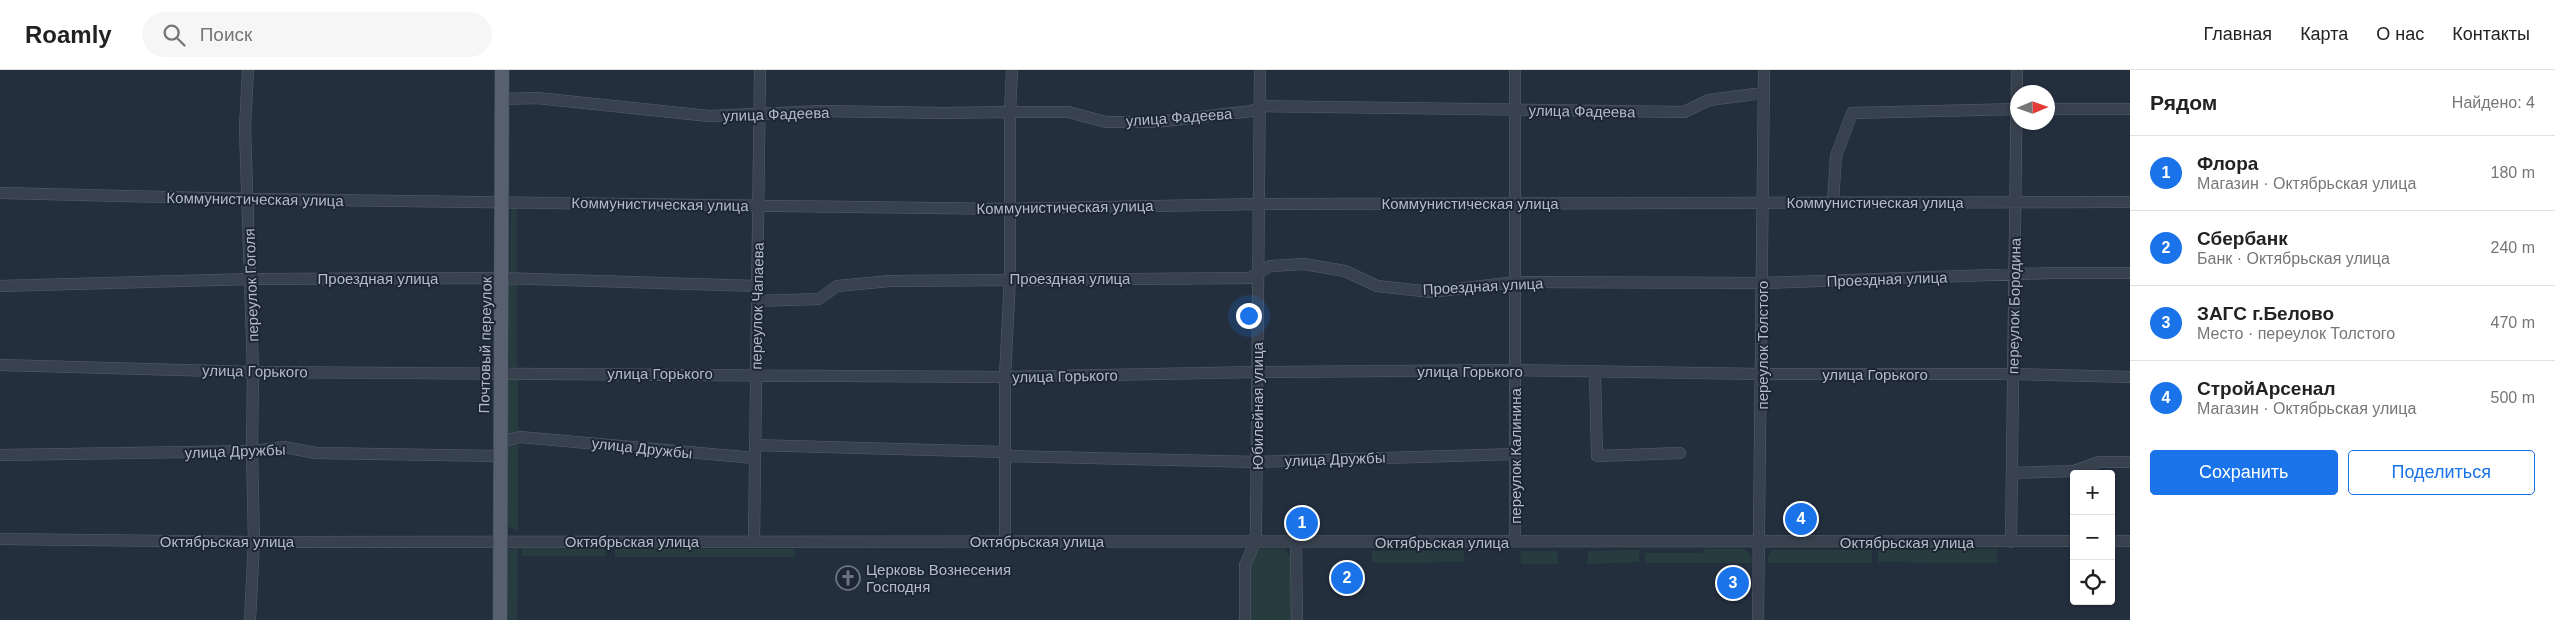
<!DOCTYPE html>
<html lang="ru">
<head>
<meta charset="utf-8">
<style>
	body { margin:0; font-family:Helvetica,sans-serif; background:#f6f6f6; color:#222 }
	.controls { position:absolute; right:15px; bottom:15px; display:grid; overflow:hidden; border-radius:5px; box-shadow:0 1px 4px #0004 }
	.controls button { width:45px; height:45px; display:grid; place-items:center; padding:0; border:0; border-bottom:1px solid #e0e0e0; background:#fff; color:#222; font:25px sans-serif }
	.compass { position:absolute; left:2010px; top:15px; width:45px; height:45px; border-radius:50%; background:#fff; box-shadow:0 1px 4px #0004; rotate:88deg }
	.you { position:absolute; left:1248px; top:245px; width:18px; height:18px; margin:-12px; border:4px solid #fff; border-radius:50%; background:#1a73e8; box-shadow:0 0 0 8px #1a73e833 }
	.badge { display:grid; place-items:center; width:32px; height:32px; border-radius:50%; background:#1a73e8; color:#fff; font-size:16px; font-weight:700 }
	.pin { position:absolute; translate:-50% -50%; border:2px solid #fff; box-shadow:0 1px 5px #0006 }
	.list { margin:0; padding:0; list-style:none }
	h2 { display:flex; justify-content:space-between; align-items:center; height:65px; margin:0; padding:0 20px; font-size:21px }
	h2 small { font-size:16px; font-weight:400; color:#767676 }
	.list li { display:grid; grid-template-columns:32px 1fr auto; gap:15px; align-items:center; box-sizing:border-box; height:75px; padding:0 20px; border-top:1px solid #e0e0e0 }
	.list b { display:block; font-size:19px; white-space:nowrap }
	.list p { margin:0; font-size:16px; white-space:nowrap; color:#767676 }
	.list em { font-size:16px; font-style:normal; color:#767676 }
	.actions { display:flex; gap:10px; padding:15px 20px }
	.actions a { flex:1; padding:11px 0; border:1px solid #1a73e8; border-radius:5px; text-align:center; font-size:18px; color:#1a73e8 }
	.actions .main { background:#1a73e8; color:#fff }
	.icon { flex:none; width:28px; height:28px; fill:none; stroke:currentColor; stroke-width:2; stroke-linecap:round; stroke-linejoin:round }
	.map { position:relative; flex:none; width:2130px; height:550px; overflow:hidden }
	header { display:flex; align-items:center; gap:30px; box-sizing:border-box; height:70px; padding:0 25px; background:#fff; border-bottom:1px solid #e0e0e0 }
	header strong { font-size:24px }
	nav { display:flex; gap:28px; margin-inline-start:auto; font-size:18px }
	.search { width:350px; height:45px; background:#f6f6f6; display:flex; align-items:center; gap:12px; box-sizing:border-box; padding:0 18px; border-radius:28px; color:#767676; font-size:19px }
	main { display:flex }
	aside { flex:1; background:#fff }
	.map>svg:first-child { display:block }
	.green { fill:#263c3f }
	.lines { fill:none; stroke-linecap:round; stroke-linejoin:round }
	.minor-casing { stroke:#565f6c; stroke-width:12 }
	.major-casing { stroke:#414a57; stroke-width:15 }
	.minor { stroke:#38414e; stroke-width:11 }
	.major { stroke:#56606e; stroke-width:14 }
	.labels { text-anchor:middle; dominant-baseline:central; stroke-width:4; stroke-linejoin:round; paint-order:stroke }
	.street-label { font-size:15px; fill:#b4bcc9; stroke:#1d2633 }
	.poi-label { font-size:15px; fill:#b4bcc9; stroke:#1d2633; text-anchor:start }
</style>
</head>
<body>
<header>
<strong>Roamly</strong>
<div class="search"><svg class="icon" aria-label="search" viewBox="0 0 24 24"><circle cx="10" cy="10" r="6"/><path d="M15 15l6 6"/></svg>Поиск</div>
<nav><a>Главная</a><a>Карта</a><a>О нас</a><a>Контакты</a></nav>
</header>
<main>
<div class="map">
<svg width="2130" height="550" viewBox="0 0 2130 550">
	<rect width="100%" height="100%" fill="#242f3e"/>
	<path class="green" d="M517,135V205H510L511,139Z
		M517,211V296L513,298L509,294L508,213Z
		M518,306V461L510,458L507,454V311L510,307Z
		M518,478L517,550H507V482L509,479Z
		M522,478L605,479V486H522Z
		M615,479H795V487H615Z
		M1262,479H1284L1293,490V550H1250L1251,492L1255,484Z
		M1706,479H1744L1751,485V493H1645V483H1701Z
		M1997,479V493L1878,492V480Z
		M1639,480V492L1587,494L1588,481Z
		M1772,480H1872V493H1768V486Z
		M1372,481H1464V492L1372,493Z
		M1520,481H1557L1558,494H1521Z"/>
	<g class="lines">
		<g class="minor-casing">
			<path id="minor" d="M248,0L245,58L253,302L252,381L254,472L250,550
				M502,29L537,28L709,46L821,41L943,43L1010,42H1068L1106,52H1156L1252,41L1261,36L1684,42L1709,30L1763,23
				M2048,39H2130
				M0,123L247,129L1009,139L1259,134L2130,132
				M1833,132L1836,86L1852,43L2018,39
				M0,216L252,209L501,208L757,216
				M758,231L819,229L837,216L890,211L1250,208L1270,196L1304,194L1345,201L1377,216L1431,222L1516,212L1762,213L2051,203H2130
				M0,295L253,302L1005,307L1257,302L1515,300L1762,304H2014L2130,307
				M1595,302L1597,386L1680,383
				M499,372L520,367L755,388
				M757,375L1004,382
				M0,385L252,381L284,377L316,383L500,386
				M1005,386L1257,392L1515,384
				M2012,403L2074,401L2099,392H2130
				M0,469L254,472L2074,471
				M1005,470V307L1010,208V42L1012,0
				M754,471L760,0
				M1515,471V0
				M2111,471H2130
				M2011,472L2017,0
				M1296,473L1297,550
				M1245,550V495L1255,473L1256,460L1260,0
				M1758,550L1764,0"/>
		</g>
		<g class="major-casing">
			<path id="major" d="M500,550L502,0"/>
		</g>
		<use href="#minor" class="minor"/>
		<use href="#major" class="major"/>
	</g>
	<defs>
		<g id="church-ring" transform="scale(1.25)"><circle r="9.5" fill="#1d2633" stroke="#6b7280" stroke-width="1.5"/><path d="M-1.2-6h2.4v3.5h3.3v2.4h-3.3V6h-2.4V-.1h-3.3v-2.4h3.3Z" fill="#6b7280"/></g>
	</defs>
	<g fill-rule="evenodd">
		<use href="#church-ring" x="848" y="508"/>
	</g>
	<g class="labels">
		<g class="street-label">
			<text transform="translate(1582 41) rotate(1)">улица Фадеева</text>
			<text transform="translate(776 44) rotate(-2)">улица Фадеева</text>
			<text transform="translate(1179 47) rotate(-4)">улица Фадеева</text>
			<text transform="translate(255 129) rotate(1)">Коммунистическая улица</text>
			<text x="1875" y="132">Коммунистическая улица</text>
			<text x="1470" y="133">Коммунистическая улица</text>
			<text transform="translate(660 134) rotate(1)">Коммунистическая улица</text>
			<text transform="translate(1065 137) rotate(-1)">Коммунистическая улица</text>
			<text x="378" y="208">Проездная улица</text>
			<text x="1070" y="208">Проездная улица</text>
			<text transform="translate(1887 209) rotate(-2)">Проездная улица</text>
			<text transform="translate(251 215) rotate(-92)">переулок Гоголя</text>
			<text transform="translate(1483 216) rotate(-3)">Проездная улица</text>
			<text transform="translate(757 236) rotate(-89)">переулок Чапаева</text>
			<text transform="translate(2014 236) rotate(-89)">переулок Бородина</text>
			<text transform="translate(485 275) rotate(-89)">Почтовый переулок</text>
			<text transform="translate(1762 275) rotate(-90)">переулок Толстого</text>
			<text transform="translate(255 301) rotate(1)">улица Горького</text>
			<text x="1470" y="301">улица Горького</text>
			<text x="660" y="303">улица Горького</text>
			<text x="1875" y="304">улица Горького</text>
			<text transform="translate(1065 306) rotate(-1)">улица Горького</text>
			<text transform="translate(1257 336) rotate(-90)">Юбилейная улица</text>
			<text transform="translate(642 378) rotate(6)">улица Дружбы</text>
			<text transform="translate(235 381) rotate(-2)">улица Дружбы</text>
			<text transform="translate(1515 386) rotate(-90)">переулок Калинина</text>
			<text transform="translate(1335 389) rotate(-2)">улица Дружбы</text>
			<text x="227" y="471">Октябрьская улица</text>
			<text x="632" y="471">Октябрьская улица</text>
			<text x="1037" y="471">Октябрьская улица</text>
			<text x="1442" y="472">Октябрьская улица</text>
			<text x="1907" y="472">Октябрьская улица</text>
		</g>
		<g class="poi-label">
			<text x="866" y="499">Церковь Вознесения<tspan x="866" dy="17">Господня</tspan></text>
		</g>
	</g>
</svg>
<div class="controls">
<button>+</button>
<button>−</button>
<button><svg class="icon" aria-label="locate" viewBox="0 0 24 24"><circle cx="12" cy="12" r="6"/><path d="M12 2v4M12 18v4M2 12h4M18 12h4"/></svg></button>
</div>
<svg class="compass" viewBox="-18 -18 36 36"><path d="M0-13l5 13h-10z" fill="#e53935"/><path d="M0 13l5-13h-10z" fill="#767676"/></svg>
<div class="you"></div>
<div class="pin badge" style="left:1302px;top:453px">1</div>
<div class="pin badge" style="left:1347px;top:508px">2</div>
<div class="pin badge" style="left:1733px;top:513px">3</div>
<div class="pin badge" style="left:1801px;top:449px">4</div>
</div>
<aside>
<h2>Рядом<small>Найдено: 4</small></h2>
<ul class="list">
<li><span class="badge">1</span><div><b>Флора</b><p>Магазин · Октябрьская улица</p></div><em>180 m</em></li>
<li><span class="badge">2</span><div><b>Сбербанк</b><p>Банк · Октябрьская улица</p></div><em>240 m</em></li>
<li><span class="badge">3</span><div><b>ЗАГС г.Белово</b><p>Место · переулок Толстого</p></div><em>470 m</em></li>
<li><span class="badge">4</span><div><b>СтройАрсенал</b><p>Магазин · Октябрьская улица</p></div><em>500 m</em></li>
</ul>
<div class="actions"><a class="main">Сохранить</a><a>Поделиться</a></div>
</aside>
</main>
</body>
</html>
